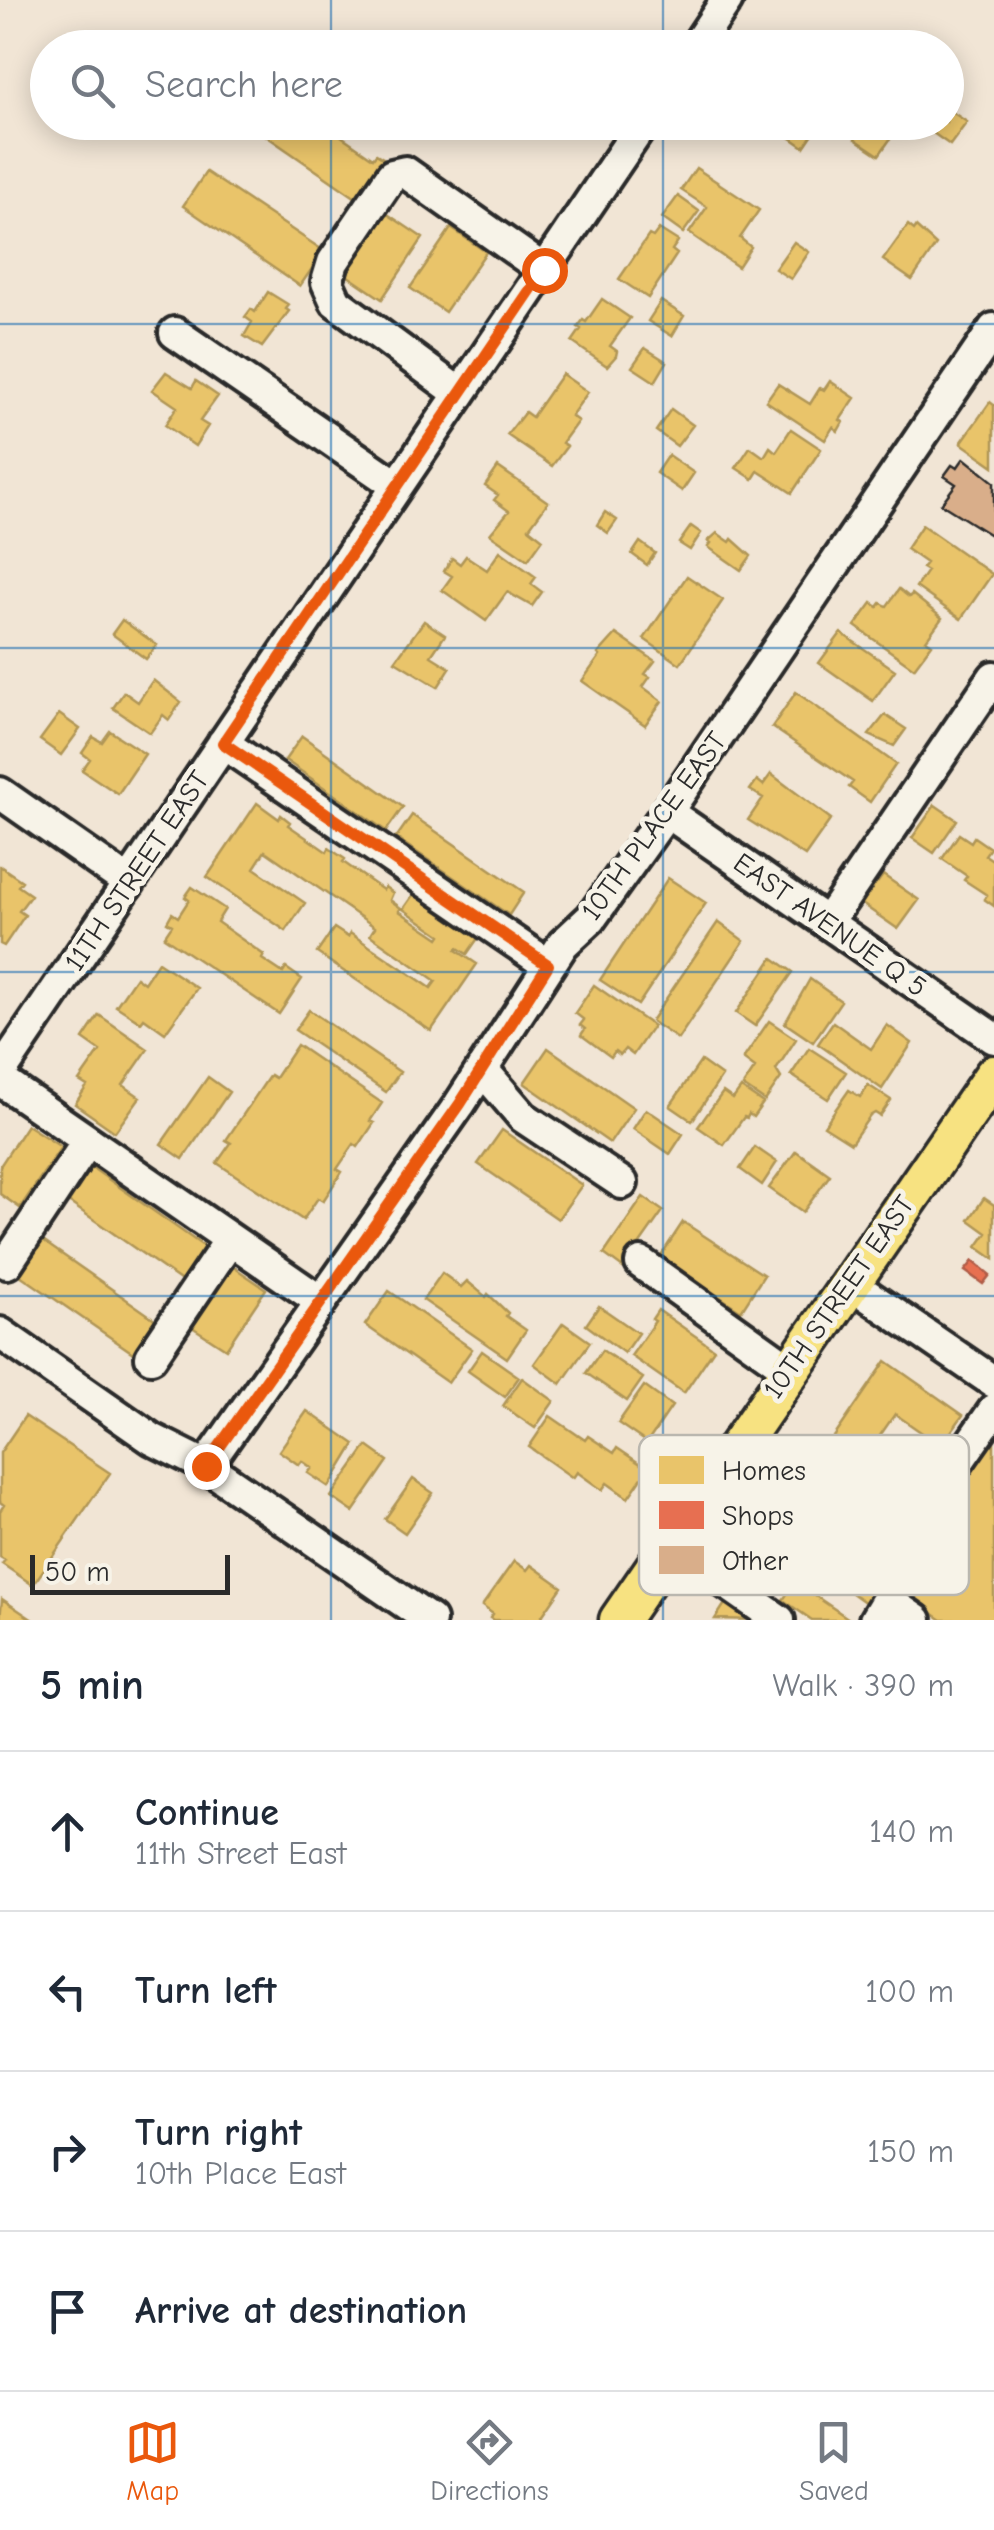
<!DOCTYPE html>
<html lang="en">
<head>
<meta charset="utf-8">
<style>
	body { margin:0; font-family:"Comic Neue",sans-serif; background:#f6f6f7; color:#1f2937 }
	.scale { position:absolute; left:30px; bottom:25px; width:200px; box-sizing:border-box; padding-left:10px; border:5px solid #2b2b2b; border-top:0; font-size:28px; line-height:35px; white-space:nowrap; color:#2b2b2b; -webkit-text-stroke:8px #f7f3e8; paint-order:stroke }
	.stop { position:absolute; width:30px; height:30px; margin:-22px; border:8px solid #ea580c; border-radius:50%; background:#fff }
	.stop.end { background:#ea580c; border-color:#fff; box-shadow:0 2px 10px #0008 }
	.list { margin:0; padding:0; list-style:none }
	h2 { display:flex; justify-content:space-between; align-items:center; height:130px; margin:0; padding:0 40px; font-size:42px }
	h2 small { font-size:32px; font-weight:400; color:#747a83 }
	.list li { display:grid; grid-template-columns:65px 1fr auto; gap:30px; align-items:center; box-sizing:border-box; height:160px; padding:0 40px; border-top:2px solid #e0e1e3 }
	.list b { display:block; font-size:38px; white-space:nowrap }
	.list p { margin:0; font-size:32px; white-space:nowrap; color:#747a83 }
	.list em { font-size:32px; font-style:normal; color:#747a83 }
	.icon { flex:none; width:55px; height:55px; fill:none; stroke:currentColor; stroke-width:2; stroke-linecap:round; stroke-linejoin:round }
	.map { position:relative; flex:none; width:994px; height:1620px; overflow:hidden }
	.search { position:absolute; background:#fff; box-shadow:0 5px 25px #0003; left:30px; right:30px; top:30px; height:110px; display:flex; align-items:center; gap:25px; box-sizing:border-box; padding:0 35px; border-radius:55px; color:#747a83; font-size:38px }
	.sheet { height:770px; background:#fff }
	nav { display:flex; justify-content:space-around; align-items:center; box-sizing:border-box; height:140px; border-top:2px solid #e0e1e3; background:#fff; font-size:28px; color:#747a83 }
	nav a { display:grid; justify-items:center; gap:5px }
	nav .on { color:#ea580c }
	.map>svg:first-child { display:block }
	.homes { fill:#e9c46a; stroke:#b09657; stroke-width:2.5 }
	.shops { fill:#e76f51; stroke:#af5b46; stroke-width:2.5 }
	.building { fill:#d9ae8a; stroke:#2b2b2b; stroke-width:2.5 }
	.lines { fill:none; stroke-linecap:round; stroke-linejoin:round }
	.minor-casing { stroke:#2b2b2b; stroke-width:38 }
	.major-casing { stroke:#2b2b2b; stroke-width:45 }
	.minor { stroke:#f7f3e8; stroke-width:30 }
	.major { stroke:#f7e281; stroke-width:38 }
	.route { stroke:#ea580c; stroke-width:12 }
	.grid { fill:none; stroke:#1f6fb2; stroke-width:2.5; stroke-opacity:0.55 }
	.labels { text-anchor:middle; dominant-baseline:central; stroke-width:10; stroke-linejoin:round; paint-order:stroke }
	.street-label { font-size:28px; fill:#2b2b2b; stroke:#f7f3e8 }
	.key { fill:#f7f3e8; stroke:#bab7af; stroke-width:2.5 }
	.key-label { font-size:28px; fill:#2b2b2b }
</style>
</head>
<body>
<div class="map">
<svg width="994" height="1620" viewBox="0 0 994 1620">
	<rect width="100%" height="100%" fill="#f1e5d5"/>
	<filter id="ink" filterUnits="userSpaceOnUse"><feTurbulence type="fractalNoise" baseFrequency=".01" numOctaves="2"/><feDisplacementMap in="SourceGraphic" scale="20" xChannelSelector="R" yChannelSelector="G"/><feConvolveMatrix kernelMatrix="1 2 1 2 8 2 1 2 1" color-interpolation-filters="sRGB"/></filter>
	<g filter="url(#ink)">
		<path class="homes" d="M946,108L967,122L950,145L923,126L926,122H946Z
			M246,122H321L373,158L376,154L386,160L359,200Z
			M768,122H821L804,147Z
			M867,122H889L898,128L879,155L855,139Z
			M696,168L759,210L740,238L751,247L738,267L689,233L707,207L681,190Z
			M206,172L324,251L300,286L183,206Z
			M678,196L699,211L683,233L662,218Z
			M386,213L423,238L382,299L345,274Z
			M908,225L914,230L916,227L936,245L912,280L883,260Z
			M451,228L486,252L445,312L410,288Z
			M659,229L678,241L672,250L677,254L648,298L619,279L649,235L653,237Z
			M794,242L809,252L791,279L775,269Z
			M268,292L289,305L286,309L289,311L262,347L244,336L252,322L245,317L251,309L255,312Z
			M602,299L630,318L610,346L617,351L616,356L607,366L572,342L581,329L578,327L583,320L586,322Z
			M661,301L684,316L672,336L648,321Z
			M645,348L667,362L655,382L632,367Z
			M166,372L192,388L196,381L218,396L200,421L208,426L195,446L165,425L177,407L152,390Z
			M562,374L588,392L571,416L578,421L562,443L567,446L552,466L507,435L525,412L532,417Z
			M830,381L855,398L840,420L843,422L838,431L833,427L825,440L766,401L778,384L810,404L820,388L824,390Z
			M990,402L994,405V466L961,443Z
			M671,409L693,425L677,446L656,431Z
			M791,429L821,449L792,493L758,471L753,479L736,468L750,447L764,457L770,447L776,452Z
			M668,455L694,473L682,491L656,473Z
			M498,467L548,502L529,528L543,539L528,560L490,534L509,511L494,500L498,495L485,486Z
			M605,512L617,520L608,533L597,525Z
			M922,525L992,574L961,619L916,587L927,571L922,568L926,563L906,549Z
			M691,526L701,533L690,550L679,543Z
			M717,533L730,542L732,539L751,556L741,570L708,547L711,543L708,541Z
			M640,542L655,553L647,565L632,554Z
			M500,551L536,577L531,584L542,592L532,606L507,592L486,621L442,590L452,576L444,571L452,558L460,564L466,556L487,570Z
			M687,576L723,600L680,664L644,639Z
			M899,589L909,597L912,594L942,618L926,640L932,644L914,668L855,626L872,603L878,607L881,603L887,606Z
			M122,620L157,645L146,659L112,634Z
			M424,621L445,635L431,656L450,668L438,687L395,661Z
			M841,633L895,670L873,701L819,663Z
			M616,634L655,661L645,674L650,677L643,687L662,701L645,725L582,681L600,656L598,654Z
			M153,680L181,702L169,720L163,715L150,733L113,708L124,692L138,702Z
			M796,692L896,764L870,802L849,787L853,782L772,727Z
			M59,714L80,729L61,755L40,740Z
			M885,715L906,729L894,746L869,735Z
			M110,731L145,754L118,794L82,770L90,759L82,753L93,737L102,742Z
			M302,736L403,807L386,831L285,760Z
			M771,774L831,819L805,856L748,820L763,798L750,790L757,780L763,785Z
			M257,803L279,819L281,815L290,822L288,825L327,852L329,848L345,859L343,862L383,890L385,887L393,893L390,900L401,908L399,911L439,938L441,935L403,909L417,889L481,934L467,954L458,948L456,950L477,964L431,1031L317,953L334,928L348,937L350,933L431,988L436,981L370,935L375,927L265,851L254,868L305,903L286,931L207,877Z
			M935,805L957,820L934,853L912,838Z
			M412,815L524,892L509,915L396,838Z
			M959,834L971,842L974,837L990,848L985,855L994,861V906L984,899L987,895L964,880L967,876L942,859Z
			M0,866L22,881L18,886L31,895L19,911L25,915L4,946L0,944Z
			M883,875L919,900L898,929L862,904L875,880L878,882Z
			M668,878L706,903L638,1005L600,980Z
			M192,887L225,909L217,922L264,955L262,959L283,973L286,968L302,979L279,1014L164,937L172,925L167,922L172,913L178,917L189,900L185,897Z
			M718,922L744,941L678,1039L651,1021Z
			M773,958L793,972L755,1026L736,1013Z
			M158,962L197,988L165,1033L144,1018L141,1022L116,1006L136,977L144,983Z
			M810,979L841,1001L813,1042L785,1023Z
			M594,985L653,1026L633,1055L625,1049L620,1055L615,1051L611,1057L581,1035L585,1029L580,1025L584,1020L575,1013Z
			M309,1010L400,1072L386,1092L295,1030Z
			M99,1015L148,1049L123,1085L140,1097L115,1132L75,1104L87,1086L79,1081L100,1051L83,1039Z
			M769,1021L796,1039L776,1070L781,1078L765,1101L743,1086L755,1068L743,1059Z
			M833,1022L871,1049L887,1025L912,1043L882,1089L818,1044Z
			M297,1045L382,1103L370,1121L374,1123L358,1147L354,1144L337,1169L342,1172L323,1201L318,1198L303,1220L217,1163L231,1143L226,1140L270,1075L275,1078Z
			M548,1048L634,1108L610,1143L524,1083Z
			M809,1048L846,1072L828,1099L791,1075Z
			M701,1061L722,1076L692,1121L670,1106Z
			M208,1077L229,1092L183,1159L161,1144Z
			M868,1085L891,1100L880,1116L875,1113L870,1116L851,1143L824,1126L849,1090L860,1097Z
			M741,1088L763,1103L753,1117L749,1114L747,1118L744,1117L724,1145L698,1127L723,1092L733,1099Z
			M646,1109L683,1134L670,1154L633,1129Z
			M27,1125L61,1147L20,1208L0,1194V1166Z
			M502,1130L582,1185L558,1219L478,1164Z
			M755,1147L777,1162L762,1185L740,1169Z
			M796,1151L830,1175L803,1212L769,1188Z
			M91,1167L206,1248L183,1282L67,1201Z
			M643,1197L663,1211L623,1268L604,1254Z
			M984,1198L994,1205V1259L977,1247L987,1233L969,1220Z
			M683,1222L764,1275L741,1311L660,1257Z
			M40,1239L156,1320L133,1353L17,1273Z
			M232,1266L266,1289L226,1349L192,1327Z
			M442,1273L461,1287L467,1281L486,1297L488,1294L508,1313L506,1316L526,1330L507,1358L423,1300Z
			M389,1291L472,1349L448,1383L365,1325Z
			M599,1306L638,1333L624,1353L586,1325Z
			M658,1310L714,1349L684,1393L631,1356L655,1321L652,1319Z
			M563,1323L590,1342L561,1384L534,1364Z
			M602,1350L643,1378L627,1401L586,1373Z
			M482,1351L519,1377L505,1397L468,1371Z
			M886,1361L963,1415L941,1446L895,1414L870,1450L874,1453L824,1524L857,1547L887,1504L906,1517L903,1521L916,1531L866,1603L799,1555L796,1560L764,1538L837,1439L834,1437Z
			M522,1378L554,1401L535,1428L503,1406Z
			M644,1386L672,1406L647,1443L618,1423Z
			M307,1411L355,1444L329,1487L308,1473L312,1468L302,1461L299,1465L279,1451Z
			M25,1416L110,1473L33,1585L2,1564L5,1560L0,1557V1511L4,1505L0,1502V1453Z
			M550,1416L585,1440L588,1436L614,1453L617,1448L648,1469L628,1498L607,1483L602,1490L577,1472L573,1478L529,1447Z
			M994,1435V1620H942L890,1584Z
			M367,1446L388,1461L353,1512L331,1497Z
			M413,1479L433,1493L405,1533L385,1519Z
			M514,1561L527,1570L531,1565L562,1587L542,1616L545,1620H493L490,1618L493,1614L482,1606Z
			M795,1582L849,1619V1620H812L783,1600Z
			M2,1599L33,1620H0Z
			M728,1599L758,1620L715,1619Z"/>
		<path class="shops" d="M973,1261L990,1275L983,1284L965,1271Z"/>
		<path class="building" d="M964,458L994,482V537L941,504L956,484L944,476L952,465L957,468Z"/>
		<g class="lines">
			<g class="minor-casing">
				<path id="minor" d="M695,48L727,0
					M175,333L396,485
					M459,393L336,302L327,282L333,262L392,175L405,172L544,270
					M223,743L548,965
					M0,793L129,883
					M667,812L994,1038
					M827,923L994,677
					M482,1069L523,1117L622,1183
					M0,1073L644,122
					M0,1080L320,1301
					M7,1263L88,1141
					M641,1263L789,1369
					M848,1282L994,1382
					M0,1333L152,1439L206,1466L430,1620
					M151,1357L230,1240
					M206,1466L459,1105L563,944L591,918L667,812L994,329
					M919,1518L994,1410
					M670,1544L779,1620
					M875,1620L887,1600L916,1620"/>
			</g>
			<g class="major-casing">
				<path id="major" d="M619,1620L994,1075"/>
			</g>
			<use href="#minor" class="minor"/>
			<use href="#major" class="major"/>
		</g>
	</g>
	<g class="lines" filter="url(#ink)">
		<path class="route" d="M206,1466L460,1104L548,965L223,743L544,270"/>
	</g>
	<path class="grid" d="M331,0V48M663,0V48M331,122V1620M663,122V1620M0,324H994M0,648H994M0,972H994M0,1296H994"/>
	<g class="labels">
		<g class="street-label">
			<text transform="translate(654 826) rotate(-54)">10TH PLACE EAST</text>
			<text transform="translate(137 871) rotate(-56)">11TH STREET EAST</text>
			<text transform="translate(830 925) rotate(35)">EAST AVENUE Q 5</text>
			<text transform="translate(839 1297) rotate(-55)">10TH STREET EAST</text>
		</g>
	</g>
	<rect x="639" y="1435" width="330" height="160" rx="15" class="key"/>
	<rect x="659" y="1456" width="45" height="28" fill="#e9c46a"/>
	<rect x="659" y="1501" width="45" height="28" fill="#e76f51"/>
	<rect x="659" y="1546" width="45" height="28" fill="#d9ae8a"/>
	<g class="key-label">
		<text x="722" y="1480">Homes</text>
		<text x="722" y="1525">Shops</text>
		<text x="722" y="1570">Other</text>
	</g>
</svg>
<div class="scale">50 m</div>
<div class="stop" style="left:544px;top:270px"></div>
<div class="stop end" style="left:206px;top:1466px"></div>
<div class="search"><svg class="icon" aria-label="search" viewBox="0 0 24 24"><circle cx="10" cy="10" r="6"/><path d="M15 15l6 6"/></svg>Search here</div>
</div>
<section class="sheet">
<h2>5 min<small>Walk · 390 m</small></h2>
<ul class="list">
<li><svg class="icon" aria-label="ahead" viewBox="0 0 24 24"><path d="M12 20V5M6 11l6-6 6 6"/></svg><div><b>Continue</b><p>11th Street East</p></div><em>140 m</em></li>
<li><svg class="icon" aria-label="left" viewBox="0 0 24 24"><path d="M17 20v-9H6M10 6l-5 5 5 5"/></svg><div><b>Turn left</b></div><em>100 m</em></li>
<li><svg class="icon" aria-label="right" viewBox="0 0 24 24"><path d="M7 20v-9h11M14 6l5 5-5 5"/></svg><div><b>Turn right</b><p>10th Place East</p></div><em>150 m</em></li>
<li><svg class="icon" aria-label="arrive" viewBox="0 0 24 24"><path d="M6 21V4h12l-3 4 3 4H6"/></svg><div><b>Arrive at destination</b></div></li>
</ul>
</section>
<nav>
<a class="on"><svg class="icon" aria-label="map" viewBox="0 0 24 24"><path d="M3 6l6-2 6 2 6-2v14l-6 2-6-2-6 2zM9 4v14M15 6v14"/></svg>Map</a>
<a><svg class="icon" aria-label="directions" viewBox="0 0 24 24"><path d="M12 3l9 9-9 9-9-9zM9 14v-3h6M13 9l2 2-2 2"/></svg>Directions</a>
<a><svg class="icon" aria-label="saved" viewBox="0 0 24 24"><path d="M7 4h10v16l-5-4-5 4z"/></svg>Saved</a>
</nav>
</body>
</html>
